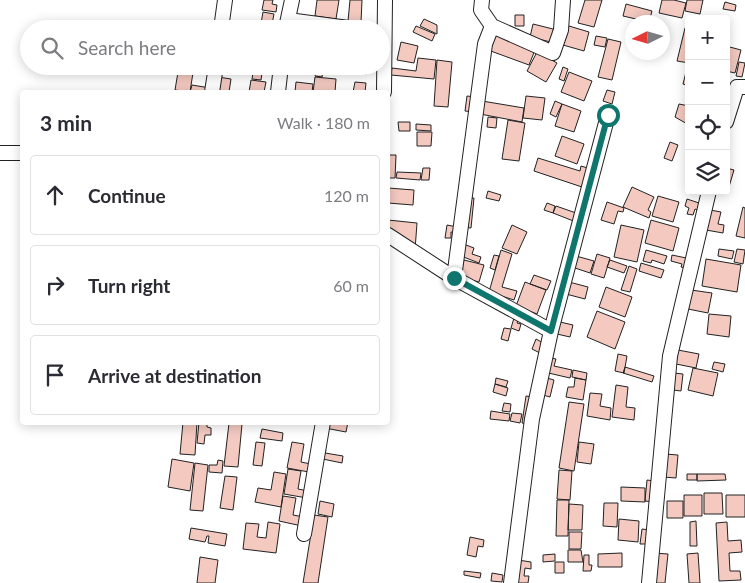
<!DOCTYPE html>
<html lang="en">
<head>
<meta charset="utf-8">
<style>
	body { margin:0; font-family:Lato,sans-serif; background:#f2f2f3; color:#2b2b33 }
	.controls { position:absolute; right:15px; top:15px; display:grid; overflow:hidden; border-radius:5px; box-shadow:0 2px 12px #0003 }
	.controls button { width:45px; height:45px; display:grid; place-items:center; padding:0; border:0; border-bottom:1px solid #e1e1e2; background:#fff; color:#2b2b33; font:25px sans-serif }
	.compass { position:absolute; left:625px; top:15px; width:45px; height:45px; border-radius:50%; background:#fff; box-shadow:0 2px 12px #0003; rotate:265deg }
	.stop { position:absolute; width:15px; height:15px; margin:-11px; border:4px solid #0f766e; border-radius:50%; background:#fff }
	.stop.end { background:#0f766e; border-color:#fff; box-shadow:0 1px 5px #0008 }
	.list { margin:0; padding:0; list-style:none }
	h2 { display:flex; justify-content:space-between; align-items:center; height:65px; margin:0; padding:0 20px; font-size:21px }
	h2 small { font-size:16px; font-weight:400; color:#7c7c81 }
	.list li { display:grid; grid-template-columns:32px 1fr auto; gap:15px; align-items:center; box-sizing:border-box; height:80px; margin:0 10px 10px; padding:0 10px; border:1px solid #e1e1e2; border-radius:5px }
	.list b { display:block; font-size:19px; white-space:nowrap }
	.list em { font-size:16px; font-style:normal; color:#7c7c81 }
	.icon { flex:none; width:28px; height:28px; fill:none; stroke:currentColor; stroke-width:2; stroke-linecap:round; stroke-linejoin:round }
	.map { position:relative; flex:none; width:745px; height:583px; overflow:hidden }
	.search { position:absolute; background:#fff; box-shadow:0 2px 12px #0003; left:20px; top:20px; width:370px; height:55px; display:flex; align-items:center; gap:12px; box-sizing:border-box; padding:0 18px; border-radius:28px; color:#7c7c81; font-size:19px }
	.panel { position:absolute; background:#fff; box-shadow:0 2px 12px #0003; left:20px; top:90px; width:370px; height:335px; border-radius:5px }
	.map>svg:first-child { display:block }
	.building { fill:#f3c9c0; stroke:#222 }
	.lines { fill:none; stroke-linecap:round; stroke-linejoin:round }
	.minor-casing { stroke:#222; stroke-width:16 }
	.minor { stroke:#fff; stroke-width:14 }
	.route { stroke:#0f766e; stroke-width:6 }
</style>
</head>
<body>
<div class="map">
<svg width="745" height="583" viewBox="0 0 745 583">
	<rect width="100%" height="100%" fill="#fff"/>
	<path class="building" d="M264,0H273L272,4L277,5L276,12L262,10Z
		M317,0H339L336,19L315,16Z
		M350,0H362L361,22L348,21Z
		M585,0H602L594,27L578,23Z
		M662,0H674L686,3L682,18L659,13Z
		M687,0H703L700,14L685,11Z
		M725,2L736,5L735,11L723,9Z
		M626,4L652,11L649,22L623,16Z
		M263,12L274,14L271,29H260Z
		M515,15H524V26H515Z
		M424,19L437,25V34L420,26Z
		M533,24L557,30L555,43L530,37Z
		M416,26L435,34L432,41L413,32Z
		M569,26L589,32L584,51L563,45Z
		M685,28H689V63L677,61Z
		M494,34L535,50L529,65L488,50Z
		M596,36L607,38L605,47L594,45Z
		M608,39L621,42L612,80L598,77Z
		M401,42L418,46L414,63L397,60Z
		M726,46L741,50L735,73L726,71Z
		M537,52L557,63L546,82L527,71Z
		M418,58L436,60L434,79L391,75L392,68L416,71Z
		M437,60L452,62L448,107L434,106Z
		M739,62L745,63L742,77L736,76Z
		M688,64L689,65V86L683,84Z
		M179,66H194L190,92L175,90Z
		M254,66H263L261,80L252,79Z
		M317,66H324L322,77L315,76Z
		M347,66H369L367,74L347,70Z
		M563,67L568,69L564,81L559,79Z
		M569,72L592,81L584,101L561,92Z
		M218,77L231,79L229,92H215Z
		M315,77L336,79L335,92H313Z
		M251,80L266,82L264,92H249Z
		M296,82L313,84L312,92H295Z
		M355,82L366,83L365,92H353Z
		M192,85L210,88L209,92H190Z
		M607,90L615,92L612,104L603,101Z
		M467,96L476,97L474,112L465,111Z
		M526,96L545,98L542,120L523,118Z
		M482,101L524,108L522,122L480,114Z
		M555,101L562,104L556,117L550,114Z
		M562,104L581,111L574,132L555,126Z
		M679,104L689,106V125L675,117Z
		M488,117L497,118L496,128L487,127Z
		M508,120L525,123L519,161L502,159Z
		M398,122H410V131H399Z
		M416,124L431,125V131L416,130Z
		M417,132H432L431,146H417Z
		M562,136L584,144L577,164L555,156Z
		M670,142L678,145L672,161L664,158Z
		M389,155H396L395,178H388Z
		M538,158L580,171L581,166L591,169L585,188L534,171Z
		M423,168H430L429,180H421Z
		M726,168L734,170L728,190H726Z
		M397,172L421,173L420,180L396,178Z
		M632,187L654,197L648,210L651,212L649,218L623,207Z
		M388,188L414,190L413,205L388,203Z
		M488,191L501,195L499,201L486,198Z
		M658,196L679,202L673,222L652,216Z
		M467,198H474L471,228L463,227Z
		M687,199L705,205L703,212L695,209L693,215L687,214L689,208L685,206Z
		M607,202L624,208L623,212L618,211L614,224L601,220Z
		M547,203L555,206L553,213L544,210Z
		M556,206L579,214L576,222L553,213Z
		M743,207L745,208V238L736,236Z
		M710,210L721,212L718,224L724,225L723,233L706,230Z
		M388,220L417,223L415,250L388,231Z
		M651,220L679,228L673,251L645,243Z
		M447,225L457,227V233L451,232V238H445Z
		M512,225L527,232L517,254L502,248Z
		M621,225L644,230L637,262L614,257Z
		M466,245L474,248L472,254L481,257L479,263L461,256Z
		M719,249L734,251L732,259L718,256Z
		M737,249L745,250L743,264L734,262Z
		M501,250L512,254L502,287L517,291L514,300L489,292Z
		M646,250L667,256L664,264L652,260L651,263L643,261Z
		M597,254L610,258L604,278L591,274Z
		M494,255L499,256L495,270L490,268Z
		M672,255L691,259L689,269L681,267L682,264L671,261Z
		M576,256L594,261L590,273L572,267Z
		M706,259L741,265L737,292L702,286Z
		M464,260L484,265L479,282L460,277Z
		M610,260L627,266L624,273L607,267Z
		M641,263L664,270L661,278L639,271Z
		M629,266L637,269L630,292L621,290Z
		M534,275L551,281L547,290L530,284Z
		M525,282L546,290L537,314L516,306Z
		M569,282L588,287L585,299L566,294Z
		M606,287L632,297L625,317L599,307Z
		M691,290L712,293L708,313L688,309Z
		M597,311L625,322L615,349L587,337Z
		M709,314L731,316L729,337L707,334Z
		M514,318L518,320L517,323L521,324L519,331L511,328Z
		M560,322L573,325L570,337L557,334Z
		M504,328L511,329L508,341L501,339Z
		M536,339L545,344L540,353L532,349Z
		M678,350L699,354L696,368L676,364Z
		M618,354L627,356L624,373L615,371Z
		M547,357L556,359L554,366L572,370L570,378L544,372Z
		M714,362L725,364L723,372L712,369Z
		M625,367L654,376L652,382L623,373Z
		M693,368L718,373L713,396L688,390Z
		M573,370L587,373L586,380L572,377Z
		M674,373L683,374L681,391L673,390Z
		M496,378L508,381L506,387L495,384Z
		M547,378L554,380L550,397L543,395Z
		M575,378L586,380L583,400L566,397L568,387H574Z
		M495,384L508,388L506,396L493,392Z
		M616,385L628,387L626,407L635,408L634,420L612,417Z
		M590,393L602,394L600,406L611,408L610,420L587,416Z
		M526,396L533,397L529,424L522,423Z
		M569,402L584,404L574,471L559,468Z
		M504,403L511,404L510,412L502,411Z
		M491,411L510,414L509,421L490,419Z
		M512,413L522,414L520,423L510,421Z
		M183,422H197L195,455L180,454Z
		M199,422H207V427L211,428V435H205L204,444L197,443Z
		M326,422H348L346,432L325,428Z
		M229,423L242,424L238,467L224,466Z
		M262,429L283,433L282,441L260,438Z
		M256,442L265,443L262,466L253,465Z
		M292,442L304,444L301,462L311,464L309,472L287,468Z
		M579,442L594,444L591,464L577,462Z
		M320,449L326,450L325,453L343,456L342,463L318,458Z
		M665,454L678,455L676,478L663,477Z
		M172,459L194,463L190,491L168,487Z
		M218,460L223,461L222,473L209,472V465H217Z
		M195,463L208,465L203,511L190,510Z
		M288,469L301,471L298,489L308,491L307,498L284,494Z
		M559,470L572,471L570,500L557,499Z
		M274,472L286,474L281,507L255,502L258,488L271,490Z
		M687,474H697V480H687Z
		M697,474H725L726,480L697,481Z
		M225,476L237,477L233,510L220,508Z
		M647,480L655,481L654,502L645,501Z
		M621,487L645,488V502L621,501Z
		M704,493H722L723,514H704Z
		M684,495H702V516H684Z
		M726,495H745V517H726Z
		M283,496L296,498L293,515L304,517L302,526L279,521Z
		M557,500H569L568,536H556Z
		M320,501L334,504L332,517L318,514Z
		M667,501H683V518H667Z
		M604,503H618L617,527L603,526Z
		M569,504L583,505L582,530H568Z
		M314,515L328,517L318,583H303Z
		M619,519L639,521L638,542L618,540Z
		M696,521L697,546H690V522Z
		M268,522L280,524L276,553L243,549L246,523L259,524L257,537L266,538Z
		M727,522L728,541L741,540L742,552L729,553L730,571H740L741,580L719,581L716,523Z
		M191,528L227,534L225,546L208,543L209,536H207L205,542L189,539Z
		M642,529L650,530L649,544H640Z
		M569,532H582L581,549H569Z
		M470,537L484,540L483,547L478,546L476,557L467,555Z
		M568,550H581L583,562H568Z
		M622,553V567H598V554Z
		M654,553L668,554L665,583H651Z
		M698,553L700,583H689L687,554Z
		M555,554V561L543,562V555Z
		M584,555H589V565H592L591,571H583Z
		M200,557L218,560L215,583H197Z
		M518,560L531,562V569L525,568L524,576H529L528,583H516Z
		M555,562H564V573H555Z
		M464,571L481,573L480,578L464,575Z
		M492,573L503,575L502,582L491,581Z"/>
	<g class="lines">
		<g class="minor-casing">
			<path id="minor" d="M288,20L356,29
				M492,26L553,53L561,30L563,0
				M286,28L292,0
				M221,29L225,0
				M212,92L216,66
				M278,92L281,66
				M384,92L385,0
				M726,122L737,87H745
				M0,153H22
				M388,235L454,278L551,331L532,419L511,583
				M454,278L485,44L492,26L481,10L482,0
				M551,331L608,115
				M304,534L323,422
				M649,583L670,356L709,191"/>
		</g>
		<use href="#minor" class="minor"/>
	</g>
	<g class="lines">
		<path class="route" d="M454,278L551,331L608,115"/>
	</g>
</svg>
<div class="controls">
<button>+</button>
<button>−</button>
<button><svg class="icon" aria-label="locate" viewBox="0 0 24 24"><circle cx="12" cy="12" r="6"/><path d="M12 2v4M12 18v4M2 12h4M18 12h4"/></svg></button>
<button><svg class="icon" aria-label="layers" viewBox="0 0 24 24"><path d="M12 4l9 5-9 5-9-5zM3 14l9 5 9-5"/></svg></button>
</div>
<svg class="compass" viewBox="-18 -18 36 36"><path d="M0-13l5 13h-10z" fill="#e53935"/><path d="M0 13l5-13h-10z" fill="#7c7c81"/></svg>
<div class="stop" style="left:608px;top:115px"></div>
<div class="stop end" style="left:454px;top:278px"></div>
<div class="search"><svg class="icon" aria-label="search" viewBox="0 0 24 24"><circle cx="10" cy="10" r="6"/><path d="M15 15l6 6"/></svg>Search here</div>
<section class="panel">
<h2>3 min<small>Walk · 180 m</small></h2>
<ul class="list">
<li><svg class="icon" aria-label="ahead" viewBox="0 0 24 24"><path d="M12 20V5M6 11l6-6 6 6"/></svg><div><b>Continue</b></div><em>120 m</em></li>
<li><svg class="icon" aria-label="right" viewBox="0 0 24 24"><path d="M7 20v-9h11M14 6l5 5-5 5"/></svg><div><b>Turn right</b></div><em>60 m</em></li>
<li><svg class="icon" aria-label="arrive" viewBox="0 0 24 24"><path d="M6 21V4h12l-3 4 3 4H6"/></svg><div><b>Arrive at destination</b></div></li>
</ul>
</section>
</div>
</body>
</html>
